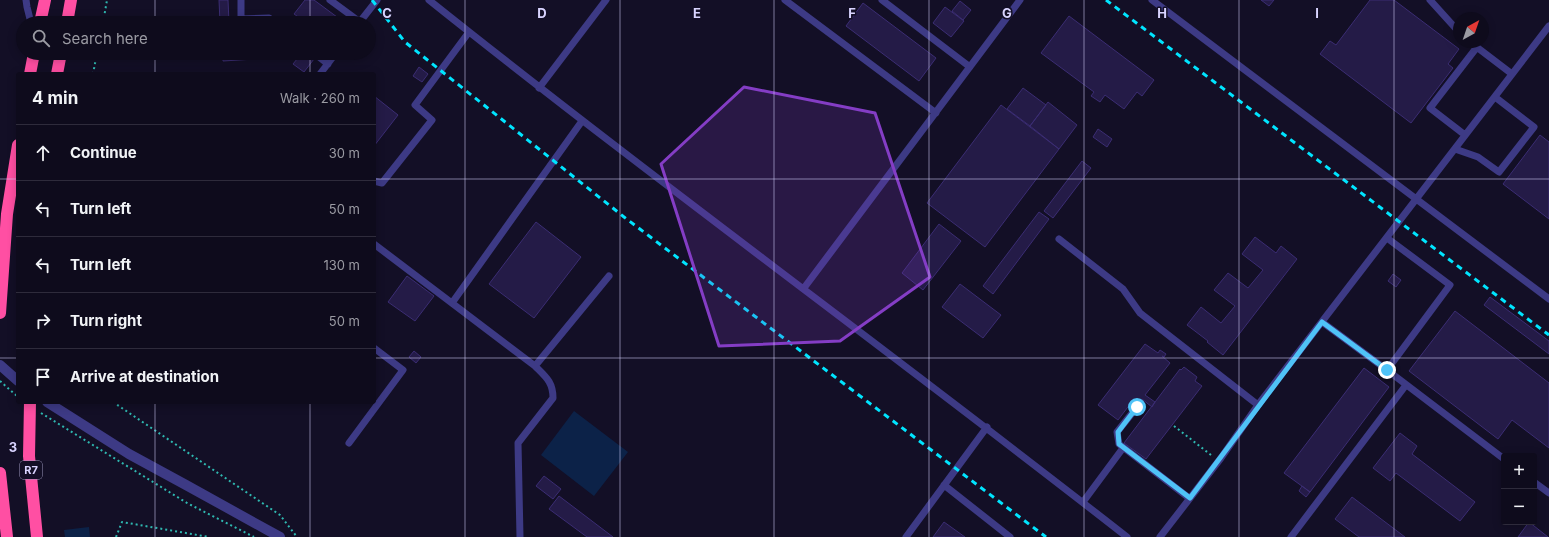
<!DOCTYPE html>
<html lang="en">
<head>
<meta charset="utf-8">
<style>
	body { margin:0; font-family:Inter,sans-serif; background:#171425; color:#f1f3f6 }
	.controls { position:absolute; right:12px; bottom:12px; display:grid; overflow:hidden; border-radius:4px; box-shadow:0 2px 10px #0003 }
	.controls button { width:36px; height:36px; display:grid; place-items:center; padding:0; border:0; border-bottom:1px solid #2e2b3b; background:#0e0b1c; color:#f1f3f6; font:20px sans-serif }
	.compass { position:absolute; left:1453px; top:12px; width:36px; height:36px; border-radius:50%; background:#0e0b1c; box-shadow:0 2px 10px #0003; rotate:40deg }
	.stop { position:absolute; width:12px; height:12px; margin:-9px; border:3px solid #4fc3f7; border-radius:50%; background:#fff }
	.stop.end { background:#4fc3f7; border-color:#fff; box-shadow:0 1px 4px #0008 }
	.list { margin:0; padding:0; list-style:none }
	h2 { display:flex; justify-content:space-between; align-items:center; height:52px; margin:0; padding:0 16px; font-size:17px }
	h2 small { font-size:13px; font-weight:400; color:#9b9ba3 }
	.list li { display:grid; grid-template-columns:26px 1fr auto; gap:12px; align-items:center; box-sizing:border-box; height:56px; padding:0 16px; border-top:1px solid #2e2b3b }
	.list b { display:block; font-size:15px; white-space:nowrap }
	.list em { font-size:13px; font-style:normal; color:#9b9ba3 }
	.icon { flex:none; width:22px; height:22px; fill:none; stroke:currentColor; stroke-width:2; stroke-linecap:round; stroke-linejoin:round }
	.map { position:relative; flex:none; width:1549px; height:537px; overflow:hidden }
	.search { position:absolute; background:#0e0b1c; box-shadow:0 2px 10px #0003; left:16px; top:16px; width:360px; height:44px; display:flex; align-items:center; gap:10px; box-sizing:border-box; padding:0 14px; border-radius:22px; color:#9b9ba3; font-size:15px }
	.panel { position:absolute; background:#0e0b1c; box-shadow:0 2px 10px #0003; left:16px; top:72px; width:360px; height:332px; border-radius:4px }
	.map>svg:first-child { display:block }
	.water { fill:#0c2248 }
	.building { fill:#241b47; stroke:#3b2d73 }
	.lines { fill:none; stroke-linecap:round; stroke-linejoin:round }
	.path { stroke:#2fb8b0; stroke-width:2; stroke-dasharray:2 3; stroke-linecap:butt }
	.lane { stroke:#3d3a85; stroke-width:7 }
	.street { stroke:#3d3a85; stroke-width:10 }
	.highway { stroke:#ff4fa3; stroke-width:12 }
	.rail { stroke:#00e5ff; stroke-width:3; stroke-dasharray:6 5; stroke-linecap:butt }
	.route { stroke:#4fc3f7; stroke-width:5 }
	.marked { fill:#843dc5; fill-opacity:0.2; stroke:#843dc5; stroke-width:3; stroke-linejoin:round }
	.grid { fill:none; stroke:#d9d4ff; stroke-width:1; stroke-opacity:0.55 }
	.labels { text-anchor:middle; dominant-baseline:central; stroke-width:3; stroke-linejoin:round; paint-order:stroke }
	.shield { fill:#130f26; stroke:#9e99be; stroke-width:1 }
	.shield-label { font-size:11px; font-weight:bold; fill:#d9d4ff }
	.grid-label { font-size:13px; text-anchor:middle; font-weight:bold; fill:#d9d4ff; stroke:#130f26; stroke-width:3; stroke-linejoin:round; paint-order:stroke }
</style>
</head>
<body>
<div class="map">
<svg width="1549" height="537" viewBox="0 0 1549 537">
	<rect width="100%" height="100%" fill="#130f26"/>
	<path class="water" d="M574,411L628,452L594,496L541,455Z
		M89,527L90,537H65L64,530Z"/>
	<path class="building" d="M219,0H228L229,23H220Z
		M305,0H314L337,17L332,23H307L294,14Z
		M1261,0H1274L1269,6Z
		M1370,0H1394L1459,49L1448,64L1453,68L1411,123L1320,54L1330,41L1336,45Z
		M960,1L971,10L963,20L952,11Z
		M863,3L936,58L919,81L846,26Z
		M945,7L964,21L951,37L933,23Z
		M1069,16L1154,80L1142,96L1137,92L1124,109L1105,95L1100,102L1091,96L1094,92L1041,53Z
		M223,53H255V59L223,61Z
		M302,53H306L314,59L304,72L293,64Z
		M419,67L428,74L422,82L413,76Z
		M1023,88L1046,105L1030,126L1007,109Z
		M374,96L398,115L374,146Z
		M1048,102L1077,125L1059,149L1030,126Z
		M1001,105L1059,149L985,247L927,203Z
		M1098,129L1112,139L1107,147L1093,137Z
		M1540,135L1549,142V219L1503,184Z
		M1082,161L1091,168L1053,218L1044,211Z
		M1039,212L1049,219L993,294L983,286Z
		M536,222L581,257L534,318L489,284Z
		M939,224L961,241L923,290L902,273Z
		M1255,237L1276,253L1281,246L1297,259L1223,355L1207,342L1208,341L1187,325L1201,307L1221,323L1235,306L1214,290L1228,273L1248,288L1263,270L1242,254Z
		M1393,274L1401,280L1396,287L1388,281Z
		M407,276L434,296L415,321L388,302Z
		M960,284L1001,315L983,338L942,307Z
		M1490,297L1549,341V354L1484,305Z
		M1455,311L1549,383V448L1512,420L1498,439L1409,371Z
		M1145,344L1158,353L1160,350L1166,354L1164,357L1162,356L1170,363L1145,395L1155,402L1152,407L1142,399L1139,404L1134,399L1118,420L1098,405Z
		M414,351L421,357L416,363L409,357Z
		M1184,367L1197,377L1195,381L1202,386L1146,459L1124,443L1180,369L1181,370Z
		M1364,368L1389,387L1310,492L1284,473Z
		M1400,433L1417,446L1412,454L1475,502L1460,521L1396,473L1390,481L1373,468Z
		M544,476L561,489L553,499L536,486Z
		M1302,486L1310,492L1306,497L1299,491Z
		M559,496L613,537H587L549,509Z
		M1352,497L1405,537H1359L1335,519Z
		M944,522L965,537H933Z
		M1529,522L1548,537H1518Z"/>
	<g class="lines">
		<path class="path" d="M103,23L107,0
			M93,74L97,53
			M0,381L18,397
			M113,402L280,515L297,537
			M41,413L187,503L254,537
			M1174,426L1211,455
			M116,537L122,522L209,537"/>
		<path class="lane" d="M26,0L27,7L31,23
			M241,0V19L269,18L275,23
			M330,0L360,22
			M429,0C658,183 896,356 1127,537
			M785,0L936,113
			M882,0L970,67
			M1152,0L1549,299
			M1430,0L1459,32
			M359,23L377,0
			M1470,42L1512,74
			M314,53L328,64
			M320,74L336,53
			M539,88L606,0
			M1465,135L1430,108L1477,47
			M1455,149L1478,157L1499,172L1534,127L1495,97
			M374,181L382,183L432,120L415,105L469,32
			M1059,239L1123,289L1140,313L1258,405
			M374,244L535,366L609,276
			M804,288L1020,0
			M452,303L582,121
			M1322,322L1387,370L1450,285L1387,238
			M1387,370L1504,459
			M1137,407L1117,432L1119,444L1189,498
			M349,443L403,370L374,348
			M1534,482L1549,493
			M944,485L1010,537
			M1083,502L1123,448
			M520,537L518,443L553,398C553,382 546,377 535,366
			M906,537L987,427
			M1160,537L1221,458L1258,405L1549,26
			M1291,537L1406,385"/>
		<path class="street" d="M0,365L18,381
			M47,402L129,454L186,485L280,537"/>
		<path class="highway" d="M40,23L45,0
			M67,23L71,0
			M30,74L34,53
			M57,74L61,53
			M0,313L7,214L18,145
			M30,402L29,456L37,537
			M0,473L7,537"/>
		<path class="rail" d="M372,0L405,42L624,217L1046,537
			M1106,0L1549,335"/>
	</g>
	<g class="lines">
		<path class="route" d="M1137,407L1118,432L1119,444L1190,498L1322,322L1387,370"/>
	</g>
	<path class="marked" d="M744,87L875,113L930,277L840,341L719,346L661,164Z"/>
	<path class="grid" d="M155,0V23M310,0V23M465,0V537M620,0V537M774,0V537M929,0V537M1084,0V537M1239,0V537M1394,0V537M155,53V74M310,53V74M0,179H18M374,179H1549M0,358H18M374,358H1549M155,402V537M310,402V537"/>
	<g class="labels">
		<rect class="shield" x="20" y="461" width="22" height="18" rx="3"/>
		<g class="shield-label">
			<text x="31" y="470">R7</text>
		</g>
	</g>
	<g class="grid-label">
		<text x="387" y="18">C</text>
		<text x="542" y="18">D</text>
		<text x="697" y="18">E</text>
		<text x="852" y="18">F</text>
		<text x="1007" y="18">G</text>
		<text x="1162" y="18">H</text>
		<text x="1317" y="18">I</text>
		<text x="13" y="452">3</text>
	</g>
</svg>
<div class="controls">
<button>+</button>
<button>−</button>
</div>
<svg class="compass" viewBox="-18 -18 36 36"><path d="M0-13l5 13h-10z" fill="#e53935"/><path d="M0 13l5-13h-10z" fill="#9b9ba3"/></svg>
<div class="stop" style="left:1137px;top:407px"></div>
<div class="stop end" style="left:1387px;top:370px"></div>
<div class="search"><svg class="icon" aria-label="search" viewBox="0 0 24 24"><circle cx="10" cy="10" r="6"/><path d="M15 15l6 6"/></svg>Search here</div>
<section class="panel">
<h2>4 min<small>Walk · 260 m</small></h2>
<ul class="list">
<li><svg class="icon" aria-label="ahead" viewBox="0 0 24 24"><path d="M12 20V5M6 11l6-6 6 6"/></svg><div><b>Continue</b></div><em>30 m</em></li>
<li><svg class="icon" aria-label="left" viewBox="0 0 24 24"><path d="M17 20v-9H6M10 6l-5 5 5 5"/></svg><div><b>Turn left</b></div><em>50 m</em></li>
<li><svg class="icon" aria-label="left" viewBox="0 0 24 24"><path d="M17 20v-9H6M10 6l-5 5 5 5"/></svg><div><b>Turn left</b></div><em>130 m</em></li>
<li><svg class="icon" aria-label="right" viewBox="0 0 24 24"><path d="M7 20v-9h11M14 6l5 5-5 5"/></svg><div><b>Turn right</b></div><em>50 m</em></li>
<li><svg class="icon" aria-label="arrive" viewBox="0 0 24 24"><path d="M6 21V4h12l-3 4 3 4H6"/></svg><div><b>Arrive at destination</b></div></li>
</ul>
</section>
</div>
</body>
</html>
